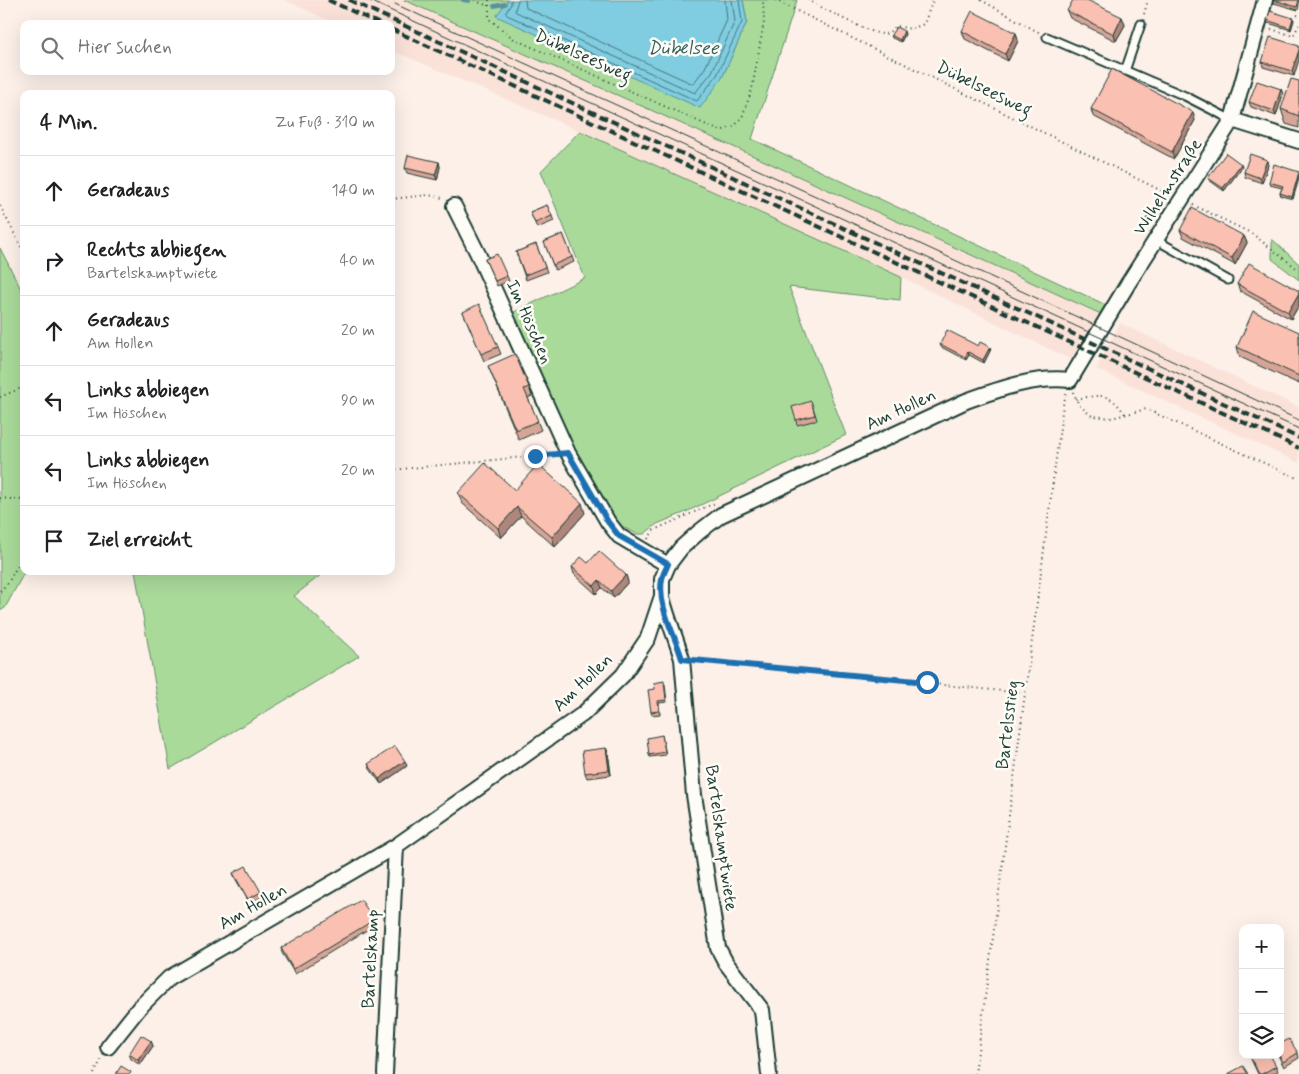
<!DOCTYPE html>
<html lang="de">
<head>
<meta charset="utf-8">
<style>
	body { margin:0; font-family:Mynerve,sans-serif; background:#f6f6f6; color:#202124 }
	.controls { position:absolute; right:15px; bottom:15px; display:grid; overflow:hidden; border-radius:10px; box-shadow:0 5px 20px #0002 }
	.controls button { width:45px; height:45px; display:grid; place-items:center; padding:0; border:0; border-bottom:1px solid #e0e0e0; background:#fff; color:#202124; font:25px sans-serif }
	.stop { position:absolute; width:15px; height:15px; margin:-11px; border:4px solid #1f6fb2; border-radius:50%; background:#fff }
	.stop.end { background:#1f6fb2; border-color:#fff; box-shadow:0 1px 5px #0008 }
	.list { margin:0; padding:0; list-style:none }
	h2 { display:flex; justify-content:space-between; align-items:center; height:65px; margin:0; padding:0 20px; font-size:21px }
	h2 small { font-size:16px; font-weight:400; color:#757577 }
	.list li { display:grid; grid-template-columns:32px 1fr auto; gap:15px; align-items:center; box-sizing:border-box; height:70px; padding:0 20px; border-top:1px solid #e0e0e0 }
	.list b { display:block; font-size:19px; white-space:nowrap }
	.list p { margin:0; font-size:16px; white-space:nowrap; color:#757577 }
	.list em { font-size:16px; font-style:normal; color:#757577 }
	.icon { flex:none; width:28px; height:28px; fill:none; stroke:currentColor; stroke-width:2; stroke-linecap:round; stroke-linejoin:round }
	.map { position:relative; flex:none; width:1299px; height:1074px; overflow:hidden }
	.search { position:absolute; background:#fff; box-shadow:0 5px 20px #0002; left:20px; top:20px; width:375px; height:55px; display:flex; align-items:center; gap:12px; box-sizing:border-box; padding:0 18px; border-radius:10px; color:#757577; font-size:19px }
	.panel { position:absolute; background:#fff; box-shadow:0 5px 20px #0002; left:20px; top:90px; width:375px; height:485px; border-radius:10px }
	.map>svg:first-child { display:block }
	.built { fill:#fbe2d8 }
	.green { fill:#a9da9a; stroke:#648c67 }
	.water { fill:#80cce0; stroke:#59939b }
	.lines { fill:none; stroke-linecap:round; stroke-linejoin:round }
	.shore { stroke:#467679; stroke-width:1 }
	.stream { stroke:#59939b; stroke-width:4 }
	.service-casing { stroke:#1f3d34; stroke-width:11 }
	.minor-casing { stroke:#1f3d34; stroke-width:18 }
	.path { stroke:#1f3d34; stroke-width:2; stroke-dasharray:1 4; stroke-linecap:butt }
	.service { stroke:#fdfcf7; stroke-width:7 }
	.minor { stroke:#fdfcf7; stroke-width:14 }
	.tram { stroke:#1f3d34; stroke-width:1 }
	.rail { stroke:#1f3d34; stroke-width:4; stroke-dasharray:8 4; stroke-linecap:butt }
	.wall { fill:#d7a598; stroke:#1f3d34 }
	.shaded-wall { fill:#af867c; stroke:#1f3d34 }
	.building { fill:#fac0b1; stroke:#1f3d34 }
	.route { stroke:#1f6fb2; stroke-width:6 }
	.labels { text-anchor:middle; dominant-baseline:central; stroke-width:5; stroke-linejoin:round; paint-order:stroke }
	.street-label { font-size:18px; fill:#1f3d34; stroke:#fdfcf7 }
	.water-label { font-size:19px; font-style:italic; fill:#37615f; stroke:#fdfcf7 }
</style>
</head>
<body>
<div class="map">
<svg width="1299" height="1074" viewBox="0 0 1299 1074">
	<rect width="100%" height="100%" fill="#fcf0e9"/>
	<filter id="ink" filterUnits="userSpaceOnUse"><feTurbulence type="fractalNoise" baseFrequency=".02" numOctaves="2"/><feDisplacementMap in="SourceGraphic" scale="10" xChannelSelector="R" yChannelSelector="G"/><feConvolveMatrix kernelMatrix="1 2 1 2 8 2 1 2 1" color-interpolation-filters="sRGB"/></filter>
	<g filter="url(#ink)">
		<path class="built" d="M285,0H404L747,153L1101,314L1074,361L901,277L580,131L391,50V24H336Z
			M1120,323L1299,407V463L1096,369Z"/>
		<path class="green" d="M404,0H508L497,16L722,78L747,22L743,0H797L752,139L1106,305L1101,314L747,153Z
			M580,131L901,277L900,300L789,287L846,435L686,512L657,524L644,534H637L621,526L581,465L508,315L585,278L541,171Z
			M1272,239L1299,264V280L1272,259Z
			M0,248L24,295V571H25L5,608L0,611Z
			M135,571H326L294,596L359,656L170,769Z"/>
		<path class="water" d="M508,0H743L747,22L722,78L700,108L496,16Z"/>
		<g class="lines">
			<path class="shore" d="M511,0V4L506,12L507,15L697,101L717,75L742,22L739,0
				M518,0L515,10L516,12L695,93L712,72L735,21L732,0
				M525,0L526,8L693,84L705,68L727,20L725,0"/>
			<path class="stream" d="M463,0L469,1
				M494,6L505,4"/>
			<g class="service-casing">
				<path id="service" d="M1047,37L1185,96L1232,120
					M1125,71L1141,24
					M1156,240L1228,280"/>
			</g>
			<g class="minor-casing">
				<path id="minor" d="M1232,120L1299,141
					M454,206L478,254L568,453L608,522L619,536L668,565
					M662,597C667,618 676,638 682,659L694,795L718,948L726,963L762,1010L769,1074
					M108,1047L139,1008L169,978L396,846L583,714L623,675L648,638L662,596V579L668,565L681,548L699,532L721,515L966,401C999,389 1035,376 1070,380L1129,282L1232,120L1265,0
					M385,1074L396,846"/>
			</g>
			<path class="path" d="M475,0L482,4L488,5
				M489,0V19L514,39L720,131L735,126L743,115L752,89L764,22L763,0
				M775,0L1170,195
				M808,0C822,8 870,34 884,34C889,34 893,28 897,26L911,29L924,24L933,0
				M981,0L1040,33
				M1144,14L1148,0
				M1297,15L1299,16
				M1271,29L1293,36L1299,25
				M391,199L428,195L443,198
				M1193,205L1251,233L1299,270
				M0,206L24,252
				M1073,392L1079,405L1092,416L1112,418L1146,409L1299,479
				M0,397L24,387
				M1076,399C1100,395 1109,391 1125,414
				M391,470L554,454
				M0,498L24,500
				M648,539L654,530L715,503
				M0,591L8,583L24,553
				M695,660L1023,693
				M94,1074L102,1058
				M975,1074L1063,405L1067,392"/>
			<use href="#service" class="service"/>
			<use href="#minor" class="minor"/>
			<path class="tram" d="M368,0L1299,429
				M395,4L890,230L1299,420"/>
			<path class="rail" d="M328,0L380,24
				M349,0L1299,438
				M391,29L1299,448"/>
		</g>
		<path class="wall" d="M1273,0H1299V5L1298,10L1274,3Z
			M1067,11L1122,17L1125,25L1116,41L1070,18Z
			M1267,20H1294L1291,30L1268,23Z
			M962,31L1016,33L1018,41L1008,61L965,39Z
			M905,34L901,42L892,38L891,35Z
			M1299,46L1294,76L1263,67L1262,62Z
			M1299,81V128L1286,124L1281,109Z
			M1281,89L1283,94L1276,116L1251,107L1249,102Z
			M1091,109L1195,120L1174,159L1093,116Z
			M439,162L440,167L437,180L407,173L405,168Z
			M1268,165L1262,183L1245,177L1244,172Z
			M1242,167L1224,191L1209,180L1208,178Z
			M1299,172L1293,199L1281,196L1280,193L1282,188L1270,185L1269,182Z
			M547,205L554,221L537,228L530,212Z
			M1180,230L1244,236L1247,243L1235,265L1183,237Z
			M563,234L574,262L555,270L544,242Z
			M536,244L547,272L526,280L516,252Z
			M485,259L507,276L509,281L497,286Z
			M1237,284L1299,291V305L1291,319L1240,291Z
			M463,312L498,347L501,354L484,361Z
			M1299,332V384L1240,357L1237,347Z
			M940,344L978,346L991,349L984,363L969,355L966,360L941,347Z
			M488,366L529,387L532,396L528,398L541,430L519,440Z
			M811,401L817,420L797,425L796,420Z
			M515,490L585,513L555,547L521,516L501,538L462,503L458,493Z
			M588,563L626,575L628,582L614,598L602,588L596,594L574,574L572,567Z
			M665,684L667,702L659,703L660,714L652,715L651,712L655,689Z
			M662,735L666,755L650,757L649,755Z
			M606,748L608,752L611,775L587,778L585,773Z
			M368,764L407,766L381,784L370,769Z
			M233,873L261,892L263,896L250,904L235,878Z
			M374,920L375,925L295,974L282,953L281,948Z
			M151,1041L153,1046L140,1065L131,1059L129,1054Z
			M1298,1053L1299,1058L1284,1067L1278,1055Z
			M1251,1059L1276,1066L1278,1071L1272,1074H1258Z"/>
		<path class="shaded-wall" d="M1122,17L1125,25L1116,41L1114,34Z
			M1293,18L1294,20L1291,30L1290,28Z
			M904,31L905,34L901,42L900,40Z
			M1016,33L1018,41L1008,61L1005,54Z
			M1299,50V60L1294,76L1292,71Z
			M1281,89L1283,94L1276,116L1274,111Z
			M1193,112L1195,120L1174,159L1172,152Z
			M1267,160L1268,165L1262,183L1260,178Z
			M439,162L440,167L437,180L435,175Z
			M1241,164L1242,167L1224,191L1223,188Z
			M1299,174V179L1293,199L1292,197Z
			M1244,236L1247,243L1235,265L1232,258Z
			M1299,293V305L1291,319L1288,312Z
			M990,347L991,349L984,363L983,360Z
			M968,352L969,355L966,360L965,357Z
			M582,503L585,513L555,547L552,537Z
			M517,507L521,516L501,538L498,528Z
			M626,575L628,582L614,598L611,591Z
			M599,580L602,588L596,594L594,586Z
			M606,748L608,752L611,775L609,770Z
			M405,761L407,766L381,784L379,779Z
			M151,1041L153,1046L140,1065L138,1060Z"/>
		<path class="building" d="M1073,0H1087L1122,17L1114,34L1067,11Z
			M1273,0H1299L1297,7Z
			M972,11L1016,33L1005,54L962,31Z
			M1270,11L1293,18L1290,28L1267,20Z
			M896,27L904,31L900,40L891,35Z
			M1270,37L1299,46V50L1292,71L1262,62Z
			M1112,69L1193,112L1172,152L1091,109Z
			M1291,79L1299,81V116L1281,109Z
			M1257,81L1281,89L1274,111L1249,102Z
			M1226,153L1241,164L1223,188L1208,178Z
			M1250,154L1267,160L1260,178L1244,172Z
			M408,155L439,162L435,175L405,168Z
			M1274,164L1299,172L1292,197L1280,193L1283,186L1269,182Z
			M547,205L552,216L535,223L530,212Z
			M1192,208L1244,236L1232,258L1180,230Z
			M563,234L572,257L553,265L544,242Z
			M536,244L545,267L525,275L516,252Z
			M497,254L507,276L495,281L485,259Z
			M1249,263L1299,291V293L1288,312L1237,284Z
			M479,304L498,347L481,354L463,312Z
			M1253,311L1299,332V376L1237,347Z
			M947,330L978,346L980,342L990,347L983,360L968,352L965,357L940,344Z
			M515,354L529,387L524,389L538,421L516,430L488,366Z
			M811,401L815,415L796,420L792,407Z
			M485,463L515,490L538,464L582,503L552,537L517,507L498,528L458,493Z
			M599,551L626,575L611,591L599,580L594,586L572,567L581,557L588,563Z
			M664,681L666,700L658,701L659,711L651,712L648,690L655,689L654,683Z
			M662,735L665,752L649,755L647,738Z
			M395,746L405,761L379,779L368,764Z
			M606,748L609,770L585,773L582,751Z
			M246,866L261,892L248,899L233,873Z
			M361,900L374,920L293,969L281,948Z
			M141,1035L151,1041L138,1060L129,1054Z
			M1289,1039L1298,1053L1283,1062L1279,1055H1280V1044Z
			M1258,1055H1270L1276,1066L1262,1074H1259L1251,1059Z
			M121,1066L131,1072L130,1074H116Z
			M1243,1066L1248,1074H1228Z"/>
	</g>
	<g class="lines" filter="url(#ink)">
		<path class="route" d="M535,456L568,453L608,522L619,536L668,564C666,569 663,574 662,579C657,607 675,634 682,659L927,682"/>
	</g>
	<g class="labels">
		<g class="street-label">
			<text transform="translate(583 56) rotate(24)">Dübelseesweg</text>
			<text transform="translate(984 89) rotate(26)">Dübelseesweg</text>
			<text transform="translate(1168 187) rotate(-57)">Wilhelmstraße</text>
			<text transform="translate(529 322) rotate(66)">Im Höschen</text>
			<text transform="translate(901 410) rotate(-25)">Am Hollen</text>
			<text transform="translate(583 683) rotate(-44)">Am Hollen</text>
			<text transform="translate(1008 725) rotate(-83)">Bartelsstieg</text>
			<text transform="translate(721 838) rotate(82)">Bartelskamptwiete</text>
			<text transform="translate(253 907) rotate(-30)">Am Hollen</text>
			<text transform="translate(371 959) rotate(-87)">Bartelskamp</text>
		</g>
		<g class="water-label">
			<text x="683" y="48">Dübelsee</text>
		</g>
	</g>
</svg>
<div class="controls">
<button>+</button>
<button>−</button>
<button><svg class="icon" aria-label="layers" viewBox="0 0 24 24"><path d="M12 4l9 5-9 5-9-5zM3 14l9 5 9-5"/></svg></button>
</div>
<div class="stop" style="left:927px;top:682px"></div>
<div class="stop end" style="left:535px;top:456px"></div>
<div class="search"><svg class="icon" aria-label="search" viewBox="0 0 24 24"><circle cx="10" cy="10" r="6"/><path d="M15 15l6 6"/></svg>Hier suchen</div>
<section class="panel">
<h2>4 Min.<small>Zu Fuß · 310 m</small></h2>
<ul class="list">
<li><svg class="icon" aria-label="ahead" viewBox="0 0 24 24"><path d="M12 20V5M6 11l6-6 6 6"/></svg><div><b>Geradeaus</b></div><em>140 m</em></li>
<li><svg class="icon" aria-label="right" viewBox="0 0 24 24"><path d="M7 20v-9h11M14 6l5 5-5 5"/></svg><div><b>Rechts abbiegen</b><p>Bartelskamptwiete</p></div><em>40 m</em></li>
<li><svg class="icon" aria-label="ahead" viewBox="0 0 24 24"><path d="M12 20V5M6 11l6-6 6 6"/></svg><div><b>Geradeaus</b><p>Am Hollen</p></div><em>20 m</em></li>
<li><svg class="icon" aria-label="left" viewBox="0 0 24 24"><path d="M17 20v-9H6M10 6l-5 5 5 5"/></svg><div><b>Links abbiegen</b><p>Im Höschen</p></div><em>90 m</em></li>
<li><svg class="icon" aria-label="left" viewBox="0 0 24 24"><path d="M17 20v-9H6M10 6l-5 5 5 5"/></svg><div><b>Links abbiegen</b><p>Im Höschen</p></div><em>20 m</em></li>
<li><svg class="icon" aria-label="arrive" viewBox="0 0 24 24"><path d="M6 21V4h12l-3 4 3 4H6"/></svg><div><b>Ziel erreicht</b></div></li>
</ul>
</section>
</div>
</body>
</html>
